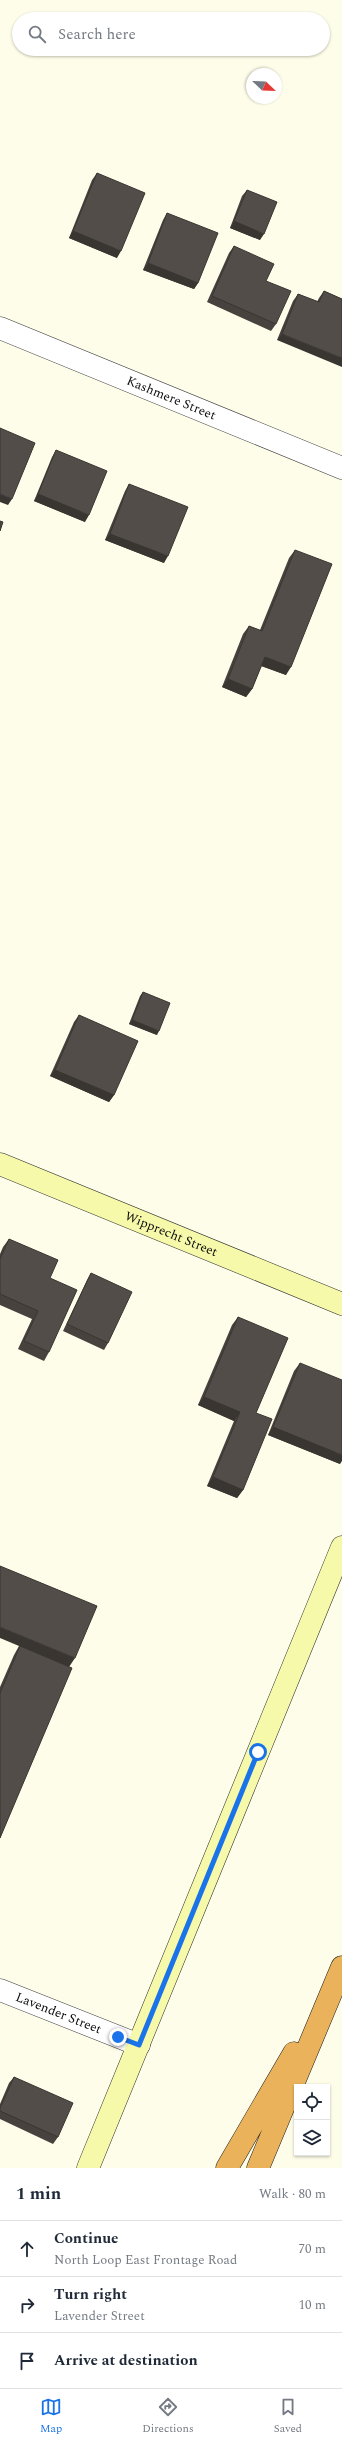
<!DOCTYPE html>
<html lang="en">
<head>
<meta charset="utf-8">
<style>
	body { margin:0; font-family:Spectral,serif; background:#f2f2f3; color:#1f2937 }
	.controls { position:absolute; right:12px; bottom:12px; display:grid; overflow:hidden; border-radius:0px; box-shadow:0 1px 3px #0004 }
	.controls button { width:36px; height:36px; display:grid; place-items:center; padding:0; border:0; border-bottom:1px solid #e0e1e3; background:#fff; color:#1f2937; font:20px sans-serif }
	.compass { position:absolute; left:246px; top:68px; width:36px; height:36px; border-radius:50%; background:#fff; box-shadow:0 1px 3px #0004; rotate:113deg }
	.stop { position:absolute; width:12px; height:12px; margin:-9px; border:3px solid #1a73e8; border-radius:50%; background:#fff }
	.stop.end { background:#1a73e8; border-color:#fff; box-shadow:0 1px 4px #0008 }
	.list { margin:0; padding:0; list-style:none }
	h2 { display:flex; justify-content:space-between; align-items:center; height:52px; margin:0; padding:0 16px; font-size:17px }
	h2 small { font-size:13px; font-weight:400; color:#747a83 }
	.list li { display:grid; grid-template-columns:26px 1fr auto; gap:12px; align-items:center; box-sizing:border-box; height:56px; padding:0 16px; border-top:1px solid #e0e1e3 }
	.list b { display:block; font-size:15px; white-space:nowrap }
	.list p { margin:0; font-size:13px; white-space:nowrap; color:#747a83 }
	.list em { font-size:13px; font-style:normal; color:#747a83 }
	.icon { flex:none; width:22px; height:22px; fill:none; stroke:currentColor; stroke-width:2; stroke-linecap:round; stroke-linejoin:round }
	.map { position:relative; flex:none; width:342px; height:2168px; overflow:hidden }
	.search { position:absolute; background:#fff; box-shadow:0 1px 3px #0004; left:12px; right:12px; top:12px; height:44px; display:flex; align-items:center; gap:10px; box-sizing:border-box; padding:0 14px; border-radius:22px; color:#747a83; font-size:15px }
	.sheet { height:220px; background:#fff }
	nav { display:flex; justify-content:space-around; align-items:center; box-sizing:border-box; height:56px; border-top:1px solid #e0e1e3; background:#fff; font-size:11px; color:#747a83 }
	nav a { display:grid; justify-items:center; gap:2px }
	nav .on { color:#1a73e8 }
	.map>svg:first-child { display:block }
	.lines { fill:none; stroke-linecap:round; stroke-linejoin:round }
	.street-casing { stroke:#3d3d3d; stroke-width:23 }
	.secondary-casing { stroke:#2c2c2c; stroke-width:23 }
	.highway-casing { stroke:#1b1b1b; stroke-width:23 }
	.street { stroke:#fff; stroke-width:22 }
	.secondary { stroke:#f5f9a9; stroke-width:22 }
	.highway { stroke:#eab35b; stroke-width:22 }
	.wall { fill:#47423e }
	.shaded-wall { fill:#393632 }
	.building { fill:#524d48; stroke:#393632 }
	.route { stroke:#1a73e8; stroke-width:5 }
	.labels { text-anchor:middle; dominant-baseline:central; stroke-width:4; stroke-linejoin:round; paint-order:stroke }
	.street-label { font-size:13px; fill:#0a0a0a; stroke:#fff }
</style>
</head>
<body>
<div class="map">
<svg width="342" height="2168" viewBox="0 0 342 2168">
	<rect width="100%" height="100%" fill="#fefde9"/>
	<g class="lines">
		<g class="street-casing">
			<g id="street">
				<path id="s1" d="M0,328L342,468"/>
				<path id="s2" d="M0,1990L139,2045"/>
			</g>
		</g>
		<g class="secondary-casing">
			<g id="secondary">
				<path id="s3" d="M0,1164L342,1304"/>
				<path d="M88,2168L342,1547"/>
			</g>
		</g>
		<g class="highway-casing">
			<path id="highway" d="M227,2168L294,2053
				M258,2168L342,1967"/>
		</g>
		<use href="#street" class="street"/>
		<use href="#secondary" class="secondary"/>
		<use href="#highway" class="highway"/>
	</g>
	<path class="wall" d="M97,173L117,258L69,238L92,180Z
		M247,190L260,240L230,228L242,196Z
		M167,213L198,283L194,289L143,270L163,220Z
		M234,246L276,324L271,331L207,302L229,253Z
		M324,291L342,299L277,340L293,301L298,294L317,302L319,298Z
		M56,450L85,522L34,501L52,457Z
		M129,484L164,563L105,540L125,491Z
		M295,550L286,675L261,666L252,689L246,697L222,687L243,634L249,626L260,630L289,558Z
		M143,992L157,1035L129,1024L140,996Z
		M79,1015L114,1095L109,1102L50,1076L74,1022Z
		M9,1239L50,1278L49,1352L44,1361L18,1349L32,1319L0,1305V1254L3,1247Z
		M91,1273L108,1343L104,1350L63,1331L87,1280Z
		M238,1317L256,1413L243,1490L237,1498L207,1486L234,1421L198,1405L232,1325Z
		M300,1363L340,1464L268,1435L294,1371Z
		M19,1646L69,1667L0,1838V1687L14,1655Z
		M14,2077L58,2137L53,2144L0,2119V2104L9,2083Z"/>
	<path class="shaded-wall" d="M234,221L264,234L260,240L230,228Z
		M73,231L121,251L117,258L69,238Z
		M148,263L198,283L194,289L143,270Z
		M282,334L342,358V367L277,340Z
		M0,494L12,499L8,505L0,502Z
		M38,494L89,515L85,522L34,501Z
		M110,534L168,556L164,563L105,540Z
		M265,657L291,667L286,675L259,665Z
		M228,679L252,689L246,697L222,687Z
		M132,1020L159,1031L157,1035L129,1024Z
		M55,1070L114,1095L109,1102L50,1076Z
		M204,1397L240,1412L234,1421L198,1405Z
		M273,1427L342,1455V1461L340,1464L268,1435Z
		M213,1477L243,1490L237,1498L207,1486Z
		M0,1627L75,1658L69,1667L0,1638Z"/>
	<path class="building" d="M97,173L145,193L121,251L73,231Z
		M247,190L277,202L264,234L234,221Z
		M167,213L218,233L198,283L148,263Z
		M234,246L274,264L266,281L291,291L276,324L212,296Z
		M324,291L342,299V358L282,334L298,294L319,302Z
		M0,428L35,443L12,499L0,494Z
		M56,450L107,471L89,515L38,494Z
		M129,484L188,507L168,556L110,534Z
		M0,521L3,522L0,531Z
		M295,550L332,564L291,667L265,657L252,689L228,679L249,626L262,631Z
		M143,992L170,1003L159,1031L132,1020Z
		M79,1015L138,1041L114,1095L55,1070Z
		M9,1239L58,1260L50,1278L77,1290L49,1352L24,1341L38,1311L0,1294V1259Z
		M91,1273L132,1292L108,1343L67,1324Z
		M238,1317L288,1338L256,1413L272,1419L243,1490L213,1477L240,1412L204,1397Z
		M300,1363L342,1380V1455L273,1427Z
		M0,1566L97,1606L75,1658L0,1627Z
		M20,1646L72,1668L0,1838V1693Z
		M14,2077L73,2103L58,2137L0,2111V2108Z"/>
	<g class="lines">
		<path class="route" d="M118,2037L139,2045L258,1752"/>
	</g>
	<g class="labels">
		<g class="street-label">
			<text stroke="none"><textPath href="#s1" startOffset="185">Kashmere Street</textPath></text>
			<text stroke="none"><textPath href="#s3" startOffset="185">Wipprecht Street</textPath></text>
			<text stroke="none"><textPath href="#s2" startOffset="63">Lavender Street</textPath></text>
		</g>
	</g>
</svg>
<div class="controls">
<button><svg class="icon" aria-label="locate" viewBox="0 0 24 24"><circle cx="12" cy="12" r="6"/><path d="M12 2v4M12 18v4M2 12h4M18 12h4"/></svg></button>
<button><svg class="icon" aria-label="layers" viewBox="0 0 24 24"><path d="M12 4l9 5-9 5-9-5zM3 14l9 5 9-5"/></svg></button>
</div>
<svg class="compass" viewBox="-18 -18 36 36"><path d="M0-13l5 13h-10z" fill="#e53935"/><path d="M0 13l5-13h-10z" fill="#747a83"/></svg>
<div class="stop" style="left:258px;top:1752px"></div>
<div class="stop end" style="left:118px;top:2037px"></div>
<div class="search"><svg class="icon" aria-label="search" viewBox="0 0 24 24"><circle cx="10" cy="10" r="6"/><path d="M15 15l6 6"/></svg>Search here</div>
</div>
<section class="sheet">
<h2>1 min<small>Walk · 80 m</small></h2>
<ul class="list">
<li><svg class="icon" aria-label="ahead" viewBox="0 0 24 24"><path d="M12 20V5M6 11l6-6 6 6"/></svg><div><b>Continue</b><p>North Loop East Frontage Road</p></div><em>70 m</em></li>
<li><svg class="icon" aria-label="right" viewBox="0 0 24 24"><path d="M7 20v-9h11M14 6l5 5-5 5"/></svg><div><b>Turn right</b><p>Lavender Street</p></div><em>10 m</em></li>
<li><svg class="icon" aria-label="arrive" viewBox="0 0 24 24"><path d="M6 21V4h12l-3 4 3 4H6"/></svg><div><b>Arrive at destination</b></div></li>
</ul>
</section>
<nav>
<a class="on"><svg class="icon" aria-label="map" viewBox="0 0 24 24"><path d="M3 6l6-2 6 2 6-2v14l-6 2-6-2-6 2zM9 4v14M15 6v14"/></svg>Map</a>
<a><svg class="icon" aria-label="directions" viewBox="0 0 24 24"><path d="M12 3l9 9-9 9-9-9zM9 14v-3h6M13 9l2 2-2 2"/></svg>Directions</a>
<a><svg class="icon" aria-label="saved" viewBox="0 0 24 24"><path d="M7 4h10v16l-5-4-5 4z"/></svg>Saved</a>
</nav>
</body>
</html>
